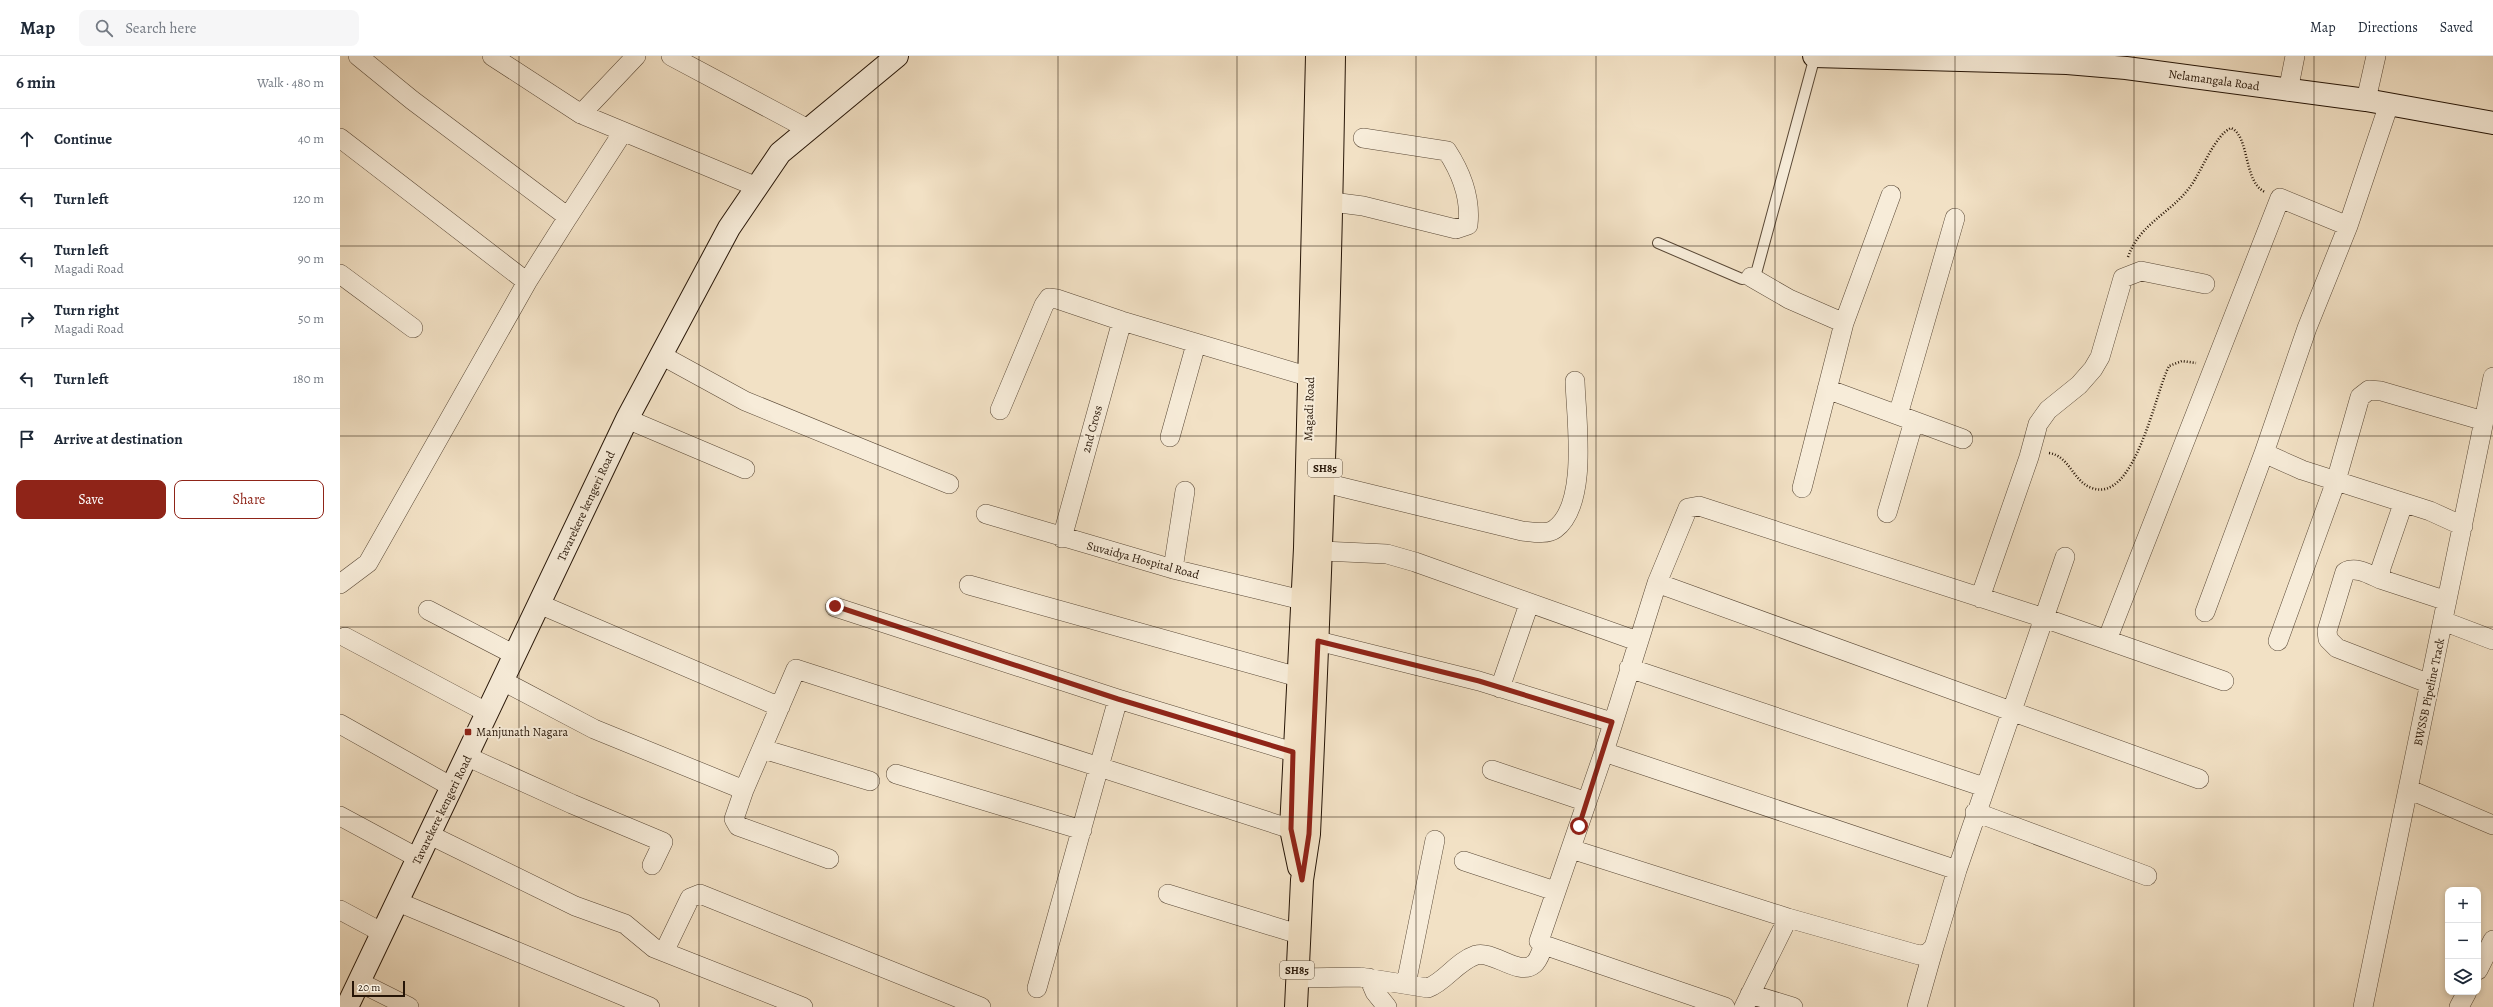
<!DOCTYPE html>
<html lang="en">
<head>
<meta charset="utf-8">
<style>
	body { margin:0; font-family:Alegreya,serif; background:#f6f6f7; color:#1f2937 }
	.controls { position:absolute; right:12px; bottom:12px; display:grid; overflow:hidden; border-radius:8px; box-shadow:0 2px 6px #0003 }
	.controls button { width:36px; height:36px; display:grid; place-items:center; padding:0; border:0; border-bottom:1px solid #e0e1e3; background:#fff; color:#1f2937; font:20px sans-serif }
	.scale { position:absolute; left:12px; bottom:10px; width:53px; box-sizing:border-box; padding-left:4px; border:2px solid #261507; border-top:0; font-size:11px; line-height:14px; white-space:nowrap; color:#261507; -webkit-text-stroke:3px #f7ecd9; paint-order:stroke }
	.stop { position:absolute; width:12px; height:12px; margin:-9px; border:3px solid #8f2418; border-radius:50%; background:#fff }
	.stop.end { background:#8f2418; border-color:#fff; box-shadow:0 1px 4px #0008 }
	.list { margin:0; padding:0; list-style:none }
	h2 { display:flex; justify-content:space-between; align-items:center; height:52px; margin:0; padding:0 16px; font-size:17px }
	h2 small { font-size:13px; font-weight:400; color:#747a83 }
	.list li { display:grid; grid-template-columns:26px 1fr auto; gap:12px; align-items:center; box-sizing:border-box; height:60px; padding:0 16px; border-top:1px solid #e0e1e3 }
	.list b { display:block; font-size:15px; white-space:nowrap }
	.list p { margin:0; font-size:13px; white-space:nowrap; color:#747a83 }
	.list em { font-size:13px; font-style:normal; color:#747a83 }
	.actions { display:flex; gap:8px; padding:12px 16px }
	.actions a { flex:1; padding:9px 0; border:1px solid #8f2418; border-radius:8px; text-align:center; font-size:14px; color:#8f2418 }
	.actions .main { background:#8f2418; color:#fff }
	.icon { flex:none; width:22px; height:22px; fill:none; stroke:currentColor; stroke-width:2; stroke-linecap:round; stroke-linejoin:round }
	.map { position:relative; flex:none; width:2153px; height:951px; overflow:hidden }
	header { display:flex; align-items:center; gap:24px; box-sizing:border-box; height:56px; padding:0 20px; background:#fff; border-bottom:1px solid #e0e1e3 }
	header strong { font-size:19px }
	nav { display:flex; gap:22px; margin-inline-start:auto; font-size:14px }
	.search { width:280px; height:36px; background:#f6f6f7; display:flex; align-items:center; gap:10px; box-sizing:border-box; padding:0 14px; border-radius:8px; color:#747a83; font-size:15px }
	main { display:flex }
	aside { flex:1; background:#fff }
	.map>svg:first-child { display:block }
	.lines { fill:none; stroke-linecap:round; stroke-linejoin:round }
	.service-casing { stroke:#594836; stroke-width:12 }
	.minor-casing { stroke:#594836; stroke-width:20 }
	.secondary-casing { stroke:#261507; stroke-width:24 }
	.primary-casing { stroke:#261507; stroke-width:24 }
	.path { stroke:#261507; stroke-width:2.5; stroke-dasharray:1 2; stroke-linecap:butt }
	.service { stroke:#f7ecd9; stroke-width:10 }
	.minor { stroke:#f7ecd9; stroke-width:19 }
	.secondary { stroke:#f7ecd9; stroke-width:22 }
	.primary { stroke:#f2e1c5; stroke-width:22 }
	.route { stroke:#8f2418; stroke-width:5 }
	.grid { fill:none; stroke:#261507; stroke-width:1; stroke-opacity:0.55 }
	.poi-dot { fill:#8f2418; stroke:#f7ecd9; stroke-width:1.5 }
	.labels { text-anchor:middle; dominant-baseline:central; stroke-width:4; stroke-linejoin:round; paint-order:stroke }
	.shield { fill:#f7ecd9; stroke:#655646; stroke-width:1 }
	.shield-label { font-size:11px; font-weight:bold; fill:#261507 }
	.street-label { font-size:12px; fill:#261507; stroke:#f7ecd9 }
	.poi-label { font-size:12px; fill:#261507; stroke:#f7ecd9; text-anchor:start }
</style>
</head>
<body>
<header>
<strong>Map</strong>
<div class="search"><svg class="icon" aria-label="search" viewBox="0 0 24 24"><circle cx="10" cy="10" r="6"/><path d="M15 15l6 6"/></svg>Search here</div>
<nav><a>Map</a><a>Directions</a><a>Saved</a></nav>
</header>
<main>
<aside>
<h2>6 min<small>Walk · 480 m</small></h2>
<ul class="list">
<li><svg class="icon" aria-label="ahead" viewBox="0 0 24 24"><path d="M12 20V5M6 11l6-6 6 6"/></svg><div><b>Continue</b></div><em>40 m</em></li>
<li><svg class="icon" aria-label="left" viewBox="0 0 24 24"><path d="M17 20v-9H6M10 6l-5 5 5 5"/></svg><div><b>Turn left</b></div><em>120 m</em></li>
<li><svg class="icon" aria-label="left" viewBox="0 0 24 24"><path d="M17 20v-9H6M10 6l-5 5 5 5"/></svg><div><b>Turn left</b><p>Magadi Road</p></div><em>90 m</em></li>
<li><svg class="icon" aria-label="right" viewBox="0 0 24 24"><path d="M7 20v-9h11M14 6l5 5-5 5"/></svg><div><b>Turn right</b><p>Magadi Road</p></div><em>50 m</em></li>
<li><svg class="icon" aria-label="left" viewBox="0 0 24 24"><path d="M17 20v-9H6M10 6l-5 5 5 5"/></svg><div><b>Turn left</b></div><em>180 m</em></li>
<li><svg class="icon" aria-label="arrive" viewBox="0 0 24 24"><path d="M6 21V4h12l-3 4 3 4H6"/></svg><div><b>Arrive at destination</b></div></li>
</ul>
<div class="actions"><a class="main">Save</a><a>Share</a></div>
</aside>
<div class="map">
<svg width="2153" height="951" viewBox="0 0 2153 951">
	<rect width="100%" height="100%" fill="#f2e1c5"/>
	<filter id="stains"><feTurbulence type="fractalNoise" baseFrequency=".005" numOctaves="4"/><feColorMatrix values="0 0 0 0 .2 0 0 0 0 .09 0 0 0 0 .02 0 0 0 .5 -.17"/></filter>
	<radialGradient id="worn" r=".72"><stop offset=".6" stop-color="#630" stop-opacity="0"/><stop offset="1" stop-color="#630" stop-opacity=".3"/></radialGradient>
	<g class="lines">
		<g class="service-casing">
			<path id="service" d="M1318,187L1402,223L1411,221L1417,214L1475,0"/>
		</g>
		<g class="minor-casing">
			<path id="minor" d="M18,0L72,44L228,161L283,76
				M152,0L241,58L417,131
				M331,0L468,73
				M1948,35L1955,0
				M2026,44L2036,0
				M2049,48L2008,170L1967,272L1924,397L1962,414L2090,455L2123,470
				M241,58L296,0
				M0,82L187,226
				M992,146L1023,150L1116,173L1128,169C1131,142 1122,118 1107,95L1023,82
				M0,218L73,272
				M1411,221L1449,243L1504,267
				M321,299L405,345L609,428
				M1487,333L1623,383
				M660,354L704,249L709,242L717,243L782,265L970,321
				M1558,359L1615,162
				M287,363L405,413
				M830,381L856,288
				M985,427L1182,475C1192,476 1207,479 1215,473C1249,448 1236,362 1235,325
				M1462,432L1504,267L1551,139
				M2063,448L2041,512L2040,523L2107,545
				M1547,457L1574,365
				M646,458L833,513L962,544
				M722,482L782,265
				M982,495L1047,498L1075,506L1297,585
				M833,513L845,435
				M2040,523C2029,518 2016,510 2005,516L1987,575L1988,583L1997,592L2090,628
				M1317,527L1859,723
				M0,528L28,507L187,226L228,161
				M629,529L958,621
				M1640,542L1689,401L1698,368L1708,354L1739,329L1753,313L1760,301L1783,222L1801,215L1865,228
				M199,548L440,651
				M495,551L778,643L953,696
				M88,554L175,599
				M1865,556L1924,397
				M2103,565L2153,584
				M5,581L148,657
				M1767,584L1940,142L2008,170
				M978,585L1139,625L1272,666
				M1938,585L1996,425L2020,341L2029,334L2041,335L2144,365
				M1289,612L1644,731
				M163,625L254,673L404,734L456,613L951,773
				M1160,632L1189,548
				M0,668L112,731
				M423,693L530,725
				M1264,696L1617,814L1725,501
				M128,701L232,748L323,786L312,809
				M1152,714L1247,746
				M556,718L742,774
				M2068,733L2153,769
				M404,734L394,763L398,770L489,803
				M1635,756L1807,820
				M0,760L78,802
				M90,779L235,850L285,868L314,892L463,951
				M1231,793L1448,862L1579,899L1587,898L1594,891L1617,814
				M1124,805L1215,835
				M828,838L958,878
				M58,846L310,951
				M0,854L43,877
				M324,896L350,842L360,838L641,951
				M2138,914L2153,884
				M957,922L1020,921L1088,932C1106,925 1116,906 1136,899C1153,894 1179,921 1194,908C1199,904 1201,895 1204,889
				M1029,922L1035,936L1047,951
				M19,926L69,951
				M1066,928L1095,784
				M697,932L778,643
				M1410,938L1453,951
				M1385,951L1204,889L1199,885L1264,696L1317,527L1348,452L1359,450L1704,562L1884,625
				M1404,951L1448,862
				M1577,951L1594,891
				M2023,951L2153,321
				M2119,951L2127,936"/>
		</g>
		<g class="secondary-casing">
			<path id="secondary" d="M1474,0L1727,7L1786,12L2026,44L2153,67
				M7,951L287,363L389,172L440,97L557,0"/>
		</g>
		<g class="primary-casing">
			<path id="primary" d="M959,811L951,773L965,492L977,0
				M956,951L962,824L969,778C981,519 990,260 994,0"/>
		</g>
		<path class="path" d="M1788,201C1800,167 1830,158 1850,131C1862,115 1874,80 1891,72C1910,80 1903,126 1925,136
			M1709,397C1730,400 1733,426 1752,432C1795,448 1815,337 1829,310L1842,305L1856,307"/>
		<use href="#service" class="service"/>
		<use href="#minor" class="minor"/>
		<use href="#secondary" class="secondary"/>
		<use href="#primary" class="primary"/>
	</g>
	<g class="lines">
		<path class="route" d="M495,550L778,643L953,696L951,773L962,824L969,778L978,585L1139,625L1272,666L1239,770"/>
	</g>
	<path class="grid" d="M179,0V951M359,0V951M538,0V951M718,0V951M897,0V951M1076,0V951M1256,0V951M1435,0V951M1615,0V951M1794,0V951M1974,0V951M0,190H2153M0,380H2153M0,571H2153M0,761H2153"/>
	<rect class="poi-dot" x="124" y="672" width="8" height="8" rx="2"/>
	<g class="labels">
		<g class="shield">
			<rect x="968" y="403" width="34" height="18" rx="3"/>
			<rect x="940" y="905" width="34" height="18" rx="3"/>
		</g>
		<g class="shield-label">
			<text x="985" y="412">SH85</text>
			<text x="957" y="914">SH85</text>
		</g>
		<g class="street-label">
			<text transform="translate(1874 24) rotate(8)">Nelamangala Road</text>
			<text transform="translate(969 353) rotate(-88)">Magadi Road</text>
			<text transform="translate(752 373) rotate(-75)">2nd Cross</text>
			<text transform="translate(246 450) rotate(-65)">Tavarekere kengeri Road</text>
			<text transform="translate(803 504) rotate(15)">Suvaidya Hospital Road</text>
			<text transform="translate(2089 636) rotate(-78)">BWSSB Pipeline Track</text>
			<text transform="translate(102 754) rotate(-64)">Tavarekere kengeri Road</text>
		</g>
		<g class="poi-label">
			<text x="136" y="676">Manjunath Nagara</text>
		</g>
	</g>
	<rect width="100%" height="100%" filter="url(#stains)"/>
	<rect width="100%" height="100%" fill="url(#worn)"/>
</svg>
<div class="controls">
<button>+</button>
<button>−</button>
<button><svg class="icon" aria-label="layers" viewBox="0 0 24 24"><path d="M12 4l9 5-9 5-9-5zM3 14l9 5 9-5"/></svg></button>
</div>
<div class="scale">20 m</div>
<div class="stop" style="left:1239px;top:770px"></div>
<div class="stop end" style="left:495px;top:550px"></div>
</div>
</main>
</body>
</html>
